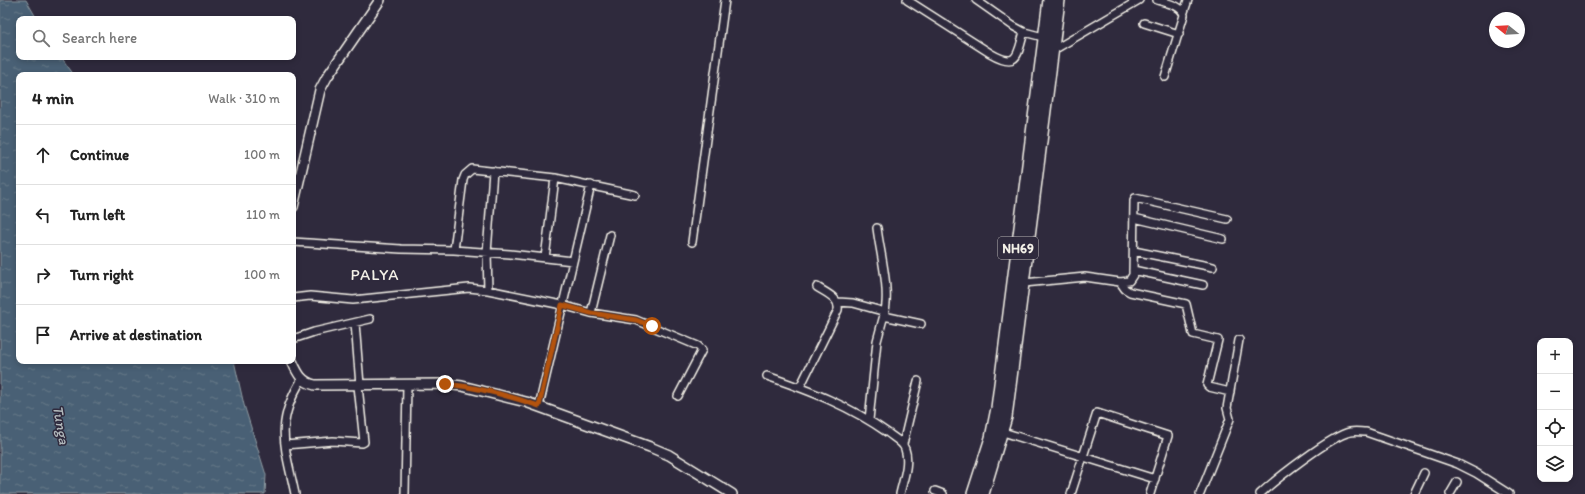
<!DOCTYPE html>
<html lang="en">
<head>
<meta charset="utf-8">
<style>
	body { margin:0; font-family:Itim,sans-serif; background:#f6f6f6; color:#222 }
	.controls { position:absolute; right:12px; bottom:12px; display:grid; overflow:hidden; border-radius:8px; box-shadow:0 2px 6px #0003 }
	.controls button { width:36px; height:36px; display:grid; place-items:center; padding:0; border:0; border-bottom:1px solid #e0e0e0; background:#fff; color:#222; font:20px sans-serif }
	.compass { position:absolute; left:1489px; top:12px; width:36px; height:36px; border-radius:50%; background:#fff; box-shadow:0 2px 6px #0003; rotate:288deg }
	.stop { position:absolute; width:12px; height:12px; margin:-9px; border:3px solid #b45309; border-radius:50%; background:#fff }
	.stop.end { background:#b45309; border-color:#fff; box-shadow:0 1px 4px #0008 }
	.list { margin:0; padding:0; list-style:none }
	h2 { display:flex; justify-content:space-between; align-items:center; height:52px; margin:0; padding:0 16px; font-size:17px }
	h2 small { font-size:13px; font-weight:400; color:#767676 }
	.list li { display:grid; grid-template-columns:26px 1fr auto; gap:12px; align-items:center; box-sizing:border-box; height:60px; padding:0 16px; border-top:1px solid #e0e0e0 }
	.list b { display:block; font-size:15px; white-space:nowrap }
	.list em { font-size:13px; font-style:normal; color:#767676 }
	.icon { flex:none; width:22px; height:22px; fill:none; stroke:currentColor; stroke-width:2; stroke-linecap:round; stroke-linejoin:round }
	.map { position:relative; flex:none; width:1585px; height:494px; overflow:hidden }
	.search { position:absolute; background:#fff; box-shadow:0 2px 6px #0003; left:16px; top:16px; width:280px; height:44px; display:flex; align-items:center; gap:10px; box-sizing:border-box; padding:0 14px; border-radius:8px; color:#767676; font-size:15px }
	.panel { position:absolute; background:#fff; box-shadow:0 2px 6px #0003; left:16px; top:72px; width:280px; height:292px; border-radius:8px }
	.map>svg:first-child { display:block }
	.water { fill:url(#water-ripples); stroke:#8e9ba2 }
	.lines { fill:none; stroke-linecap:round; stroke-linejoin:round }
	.minor-casing { stroke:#f4f1e8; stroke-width:10 }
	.tertiary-casing { stroke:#f4f1e8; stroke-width:12 }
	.trunk-casing { stroke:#f4f1e8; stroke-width:14 }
	.minor { stroke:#2f2a3d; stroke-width:7 }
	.tertiary { stroke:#2f2a3d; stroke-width:9 }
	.trunk { stroke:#2f2a3d; stroke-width:11 }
	.route { stroke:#b45309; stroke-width:5 }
	.labels { text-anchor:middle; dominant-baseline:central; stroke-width:3; stroke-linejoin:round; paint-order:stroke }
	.shield { fill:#2f2a3d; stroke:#b9b5b5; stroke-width:1 }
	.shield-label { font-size:13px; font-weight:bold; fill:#f4f1e8 }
	.water-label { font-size:15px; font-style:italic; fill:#b0b7ba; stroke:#2f2a3d }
	.quarter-label { font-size:16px; letter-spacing:1px; fill:#f4f1e8; stroke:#2f2a3d }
</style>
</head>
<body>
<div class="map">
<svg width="1585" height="494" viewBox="0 0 1585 494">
	<defs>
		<pattern id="water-ripples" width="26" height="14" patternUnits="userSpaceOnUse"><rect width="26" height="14" fill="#4a6174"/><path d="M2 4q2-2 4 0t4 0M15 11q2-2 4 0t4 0" fill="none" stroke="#657888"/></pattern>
	</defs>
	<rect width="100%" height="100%" fill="#2f2a3d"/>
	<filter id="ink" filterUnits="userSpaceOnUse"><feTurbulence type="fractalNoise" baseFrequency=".025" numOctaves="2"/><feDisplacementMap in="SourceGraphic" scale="8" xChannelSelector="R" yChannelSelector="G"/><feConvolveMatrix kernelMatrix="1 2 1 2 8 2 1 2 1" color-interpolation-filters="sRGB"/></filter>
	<g filter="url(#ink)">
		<path class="water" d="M0,0H26L37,19H19V57H61L74,75H19V361H234L244,405L266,475L265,494H0Z"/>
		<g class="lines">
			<g class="minor-casing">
				<path id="minor" d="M907,0L990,53C1018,69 1017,56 1024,32
					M976,0L1013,26L1024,32L1047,38
					M1157,0C1166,3 1182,5 1184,15L1165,77
					M1184,12L1188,0
					M1144,23L1179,34
					M1052,51L1139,0
					M1134,218L1223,239
					M877,228C880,253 891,292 884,315
					M293,242L401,249L454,250L510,254L573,261
					M692,242L725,0
					M454,250L463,180L465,175L472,169L555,178L635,195
					M1134,251L1213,267
					M545,258L555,178
					M1133,270L1203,285
					M1120,282L1125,289L1130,292L1186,304L1193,334L1218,340L1207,385L1209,387L1230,392
					M1024,283L1085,277L1120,282L1129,281L1133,275L1134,200L1135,198L1227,219
					M488,290L487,253L493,171
					M293,298L310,296L353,300L469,288L488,290L562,305L591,313L636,320L698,346L702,350L678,396
					M838,302L853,303L882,311L884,315L877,341L869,420
					M591,313L610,235
					M884,316L921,324
					M355,323L360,385
					M293,339L314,332L370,319
					M767,376C811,391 850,406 888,433C894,438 903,442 905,449C910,463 903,480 900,494
					M800,387L838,310C840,298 826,293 817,287
					M539,406L591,185
					M1003,432L1155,479
					M903,444L918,381
					M285,445L333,441L362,443L364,442L358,386
					M935,491L943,494
					M295,494C285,446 274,424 302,379
					M405,494L407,385
					M1071,494L1097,413L1168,436L1150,494
					M1200,494L1230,419L1227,408L1239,340
					M1260,494C1276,479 1331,436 1350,432C1355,431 1361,432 1366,432L1458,464L1476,473L1509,494
					M1414,494L1424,473
					M1450,494L1457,482"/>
			</g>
			<g class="tertiary-casing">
				<path id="tertiary" d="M293,207L320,90L327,77L380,0
					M292,361C297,372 301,382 315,385L445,384L462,386L526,402L650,447L669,455L732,494"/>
			</g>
			<g class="trunk-casing">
				<path id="trunk" d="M973,494L991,438L997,408L1049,0
					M983,494L1006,417L1059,0"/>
			</g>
			<use href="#minor" class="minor"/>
			<use href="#tertiary" class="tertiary"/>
			<use href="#trunk" class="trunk"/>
		</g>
	</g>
	<g class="lines" filter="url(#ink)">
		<path class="route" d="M445,384C477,387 510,396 539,406L562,305L591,313L636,320L652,326"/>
	</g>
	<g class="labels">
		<rect class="shield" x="998" y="237" width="40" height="22" rx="3"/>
		<g class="shield-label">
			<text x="1018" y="248">NH69</text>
		</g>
		<g class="water-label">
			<text transform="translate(61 425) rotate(80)">Tunga</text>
		</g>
		<g class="quarter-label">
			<text x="375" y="274">PALYA</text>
		</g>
	</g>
</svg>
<div class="controls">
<button>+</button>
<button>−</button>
<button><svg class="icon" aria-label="locate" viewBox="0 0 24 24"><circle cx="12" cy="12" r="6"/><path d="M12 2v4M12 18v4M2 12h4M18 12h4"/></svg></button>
<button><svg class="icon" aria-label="layers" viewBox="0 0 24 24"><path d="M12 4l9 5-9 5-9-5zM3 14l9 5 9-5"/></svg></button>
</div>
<svg class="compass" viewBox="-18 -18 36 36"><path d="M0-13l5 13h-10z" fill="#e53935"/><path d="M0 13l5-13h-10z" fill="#767676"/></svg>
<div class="stop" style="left:652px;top:326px"></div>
<div class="stop end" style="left:445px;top:384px"></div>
<div class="search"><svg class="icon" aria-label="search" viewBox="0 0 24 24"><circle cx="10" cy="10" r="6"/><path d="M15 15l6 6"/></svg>Search here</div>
<section class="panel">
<h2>4 min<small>Walk · 310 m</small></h2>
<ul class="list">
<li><svg class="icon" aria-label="ahead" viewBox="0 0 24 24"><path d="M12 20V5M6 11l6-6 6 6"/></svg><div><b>Continue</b></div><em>100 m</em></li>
<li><svg class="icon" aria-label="left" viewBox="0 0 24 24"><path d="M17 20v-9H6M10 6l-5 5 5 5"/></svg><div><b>Turn left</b></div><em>110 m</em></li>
<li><svg class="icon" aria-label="right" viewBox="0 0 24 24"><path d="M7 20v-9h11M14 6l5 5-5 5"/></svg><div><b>Turn right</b></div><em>100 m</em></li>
<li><svg class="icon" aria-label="arrive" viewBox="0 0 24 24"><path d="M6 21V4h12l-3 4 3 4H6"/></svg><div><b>Arrive at destination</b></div></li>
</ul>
</section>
</div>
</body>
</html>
